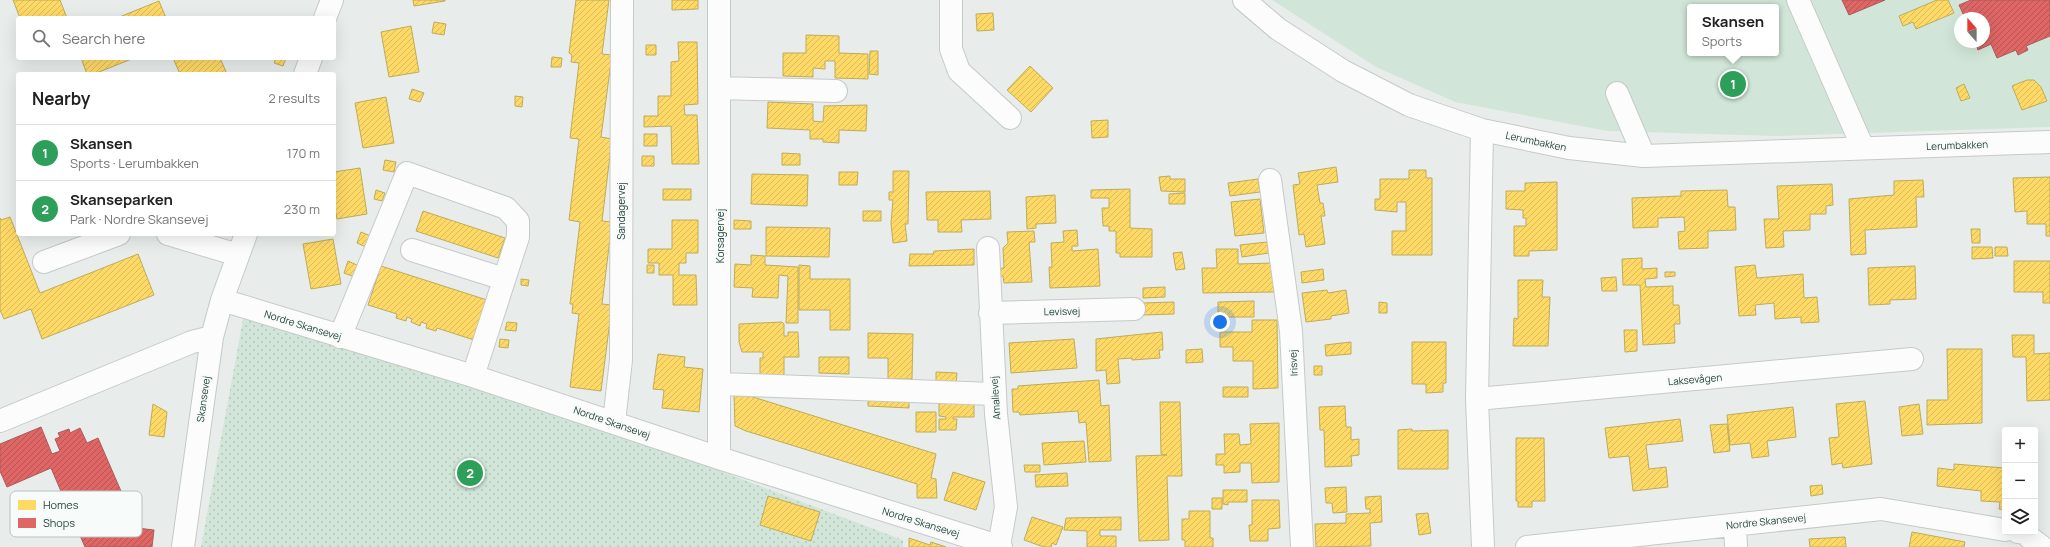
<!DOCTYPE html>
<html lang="en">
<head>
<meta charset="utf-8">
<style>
	body { margin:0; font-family:Manrope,sans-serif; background:#f6f6f6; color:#222 }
	.controls { position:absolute; right:12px; bottom:12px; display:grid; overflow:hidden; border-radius:4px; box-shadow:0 4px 16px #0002 }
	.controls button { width:36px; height:36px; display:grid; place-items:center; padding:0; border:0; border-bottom:1px solid #e0e0e0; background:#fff; color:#222; font:20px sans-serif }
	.compass { position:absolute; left:1954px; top:12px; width:36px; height:36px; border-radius:50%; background:#fff; box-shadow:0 4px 16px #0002; rotate:339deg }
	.you { position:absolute; left:1220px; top:322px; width:14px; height:14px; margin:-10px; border:3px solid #fff; border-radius:50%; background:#1a73e8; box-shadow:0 0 0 6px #1a73e833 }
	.badge { display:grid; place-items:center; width:26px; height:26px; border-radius:50%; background:#697e78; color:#fff; font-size:13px; font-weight:700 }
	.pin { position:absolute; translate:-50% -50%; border:2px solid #fff; box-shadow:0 1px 4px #0006 }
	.popup { position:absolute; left:1687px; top:4px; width:92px; height:52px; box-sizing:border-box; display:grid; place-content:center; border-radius:4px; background:#fff; filter:drop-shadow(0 1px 3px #0005); font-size:13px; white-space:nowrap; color:#767676 }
	.popup b { font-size:15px; color:#222 }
	.popup::after { content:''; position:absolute; left:50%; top:100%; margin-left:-8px; border:8px solid transparent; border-top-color:#fff }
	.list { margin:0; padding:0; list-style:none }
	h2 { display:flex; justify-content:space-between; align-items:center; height:52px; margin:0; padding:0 16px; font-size:17px }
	h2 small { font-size:13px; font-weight:400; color:#767676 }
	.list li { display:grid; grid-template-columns:26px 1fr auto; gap:12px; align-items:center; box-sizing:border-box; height:56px; padding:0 16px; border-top:1px solid #e0e0e0 }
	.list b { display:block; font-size:15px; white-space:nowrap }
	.list p { margin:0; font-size:13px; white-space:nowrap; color:#767676 }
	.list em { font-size:13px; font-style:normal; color:#767676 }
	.icon { flex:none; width:22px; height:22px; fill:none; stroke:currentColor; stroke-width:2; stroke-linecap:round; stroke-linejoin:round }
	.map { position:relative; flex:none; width:2050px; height:547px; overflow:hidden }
	.search { position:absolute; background:#fff; box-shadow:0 4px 16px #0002; left:16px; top:16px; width:320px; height:44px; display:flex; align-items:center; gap:10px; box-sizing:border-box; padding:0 14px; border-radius:4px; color:#767676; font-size:15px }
	.panel { position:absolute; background:#fff; box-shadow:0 4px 16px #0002; left:16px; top:72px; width:320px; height:164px; border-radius:4px }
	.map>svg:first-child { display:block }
	.grass { fill:#d1e6d8; fill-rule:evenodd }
	.park { fill:url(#park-dots) }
	.homes { fill:url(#homes-hatch); stroke:#bdac59 }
	.shops { fill:url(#shops-hatch); stroke:#a85b59 }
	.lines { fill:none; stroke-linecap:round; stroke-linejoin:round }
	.minor-casing { stroke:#c5cac8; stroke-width:24 }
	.minor { stroke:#fcfcfc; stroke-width:22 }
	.labels { text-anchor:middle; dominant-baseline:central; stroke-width:4; stroke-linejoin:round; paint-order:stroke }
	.street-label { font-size:10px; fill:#24423a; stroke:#f7fbf9 }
	.key { fill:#f7fbf9; stroke:#b8c4c0; stroke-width:1 }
	.key-label { font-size:11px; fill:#24423a }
</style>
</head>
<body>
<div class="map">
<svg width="2050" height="547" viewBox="0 0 2050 547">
	<defs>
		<pattern id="park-dots" width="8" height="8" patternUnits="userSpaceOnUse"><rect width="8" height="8" fill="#d1e6d8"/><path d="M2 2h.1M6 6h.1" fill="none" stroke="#b3c6ba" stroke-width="1.8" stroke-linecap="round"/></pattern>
		<pattern id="homes-hatch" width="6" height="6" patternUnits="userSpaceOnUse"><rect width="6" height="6" fill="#ffd966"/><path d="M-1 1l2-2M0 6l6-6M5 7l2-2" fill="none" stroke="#dabb59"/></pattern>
		<pattern id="shops-hatch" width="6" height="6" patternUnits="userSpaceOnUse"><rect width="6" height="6" fill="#e06666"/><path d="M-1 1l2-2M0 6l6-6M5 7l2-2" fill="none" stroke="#b55655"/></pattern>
	</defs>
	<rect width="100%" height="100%" fill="#e8edeb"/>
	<path class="grass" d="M1272,0H2050V127L1776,136L1607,131L1455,102L1376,67ZM1690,7H1776V53H1690ZM1960,18H1984V42H1960Z"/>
	<path class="park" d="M244,314L548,406L903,540V547H201Z"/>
	<path class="homes" d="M13,0H60L67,18H20Z
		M413,0H445V1L414,6Z
		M576,0H609L602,54L612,55L601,137L612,139L602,221L612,222L602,304L612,305L601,391L570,387L579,314L572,313L573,304H570L580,222L569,220L579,139L570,138L579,63L571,62L572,55L569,53Z
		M672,0H698V9L672,10Z
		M1937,0H1948L1954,13L1916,29L1913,22L1903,26L1899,16Z
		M159,1L166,18H117Z
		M993,13L994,30L977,31L976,14Z
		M434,22L446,24L444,35L432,33Z
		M411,26L419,72L389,77L381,32Z
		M806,35L839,36V53L868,54V79L835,78V61H825V69L813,68V77L783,76V53H806Z
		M678,42H697L698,104L684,105L685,115H697L699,164H672L671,126L644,127V116H658V96H671V62L679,61Z
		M646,45H656V55H646Z
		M870,51H878V75L869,74Z
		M552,57L562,58L561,67H551Z
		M81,58H134L94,74H87Z
		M173,58H220L227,74H180Z
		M276,58H286L283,66L274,63Z
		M1030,66L1053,88L1031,112L1007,90Z
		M2027,80H2034L2041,87L2047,101L2022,110L2012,86Z
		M1964,84L1970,98L1961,101L1956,88Z
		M412,89L424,93L420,102L409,99Z
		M515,96L523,97L522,107L515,106Z
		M386,97L394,143L363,148L355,103Z
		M768,102L813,104V121L823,122L824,106L867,105L866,131L839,130V143L823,142V139H810V130L767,128Z
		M1108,120V137L1092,138L1091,121Z
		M644,134H657V146H644Z
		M782,153L800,154V165H782Z
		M642,156H654V166H642Z
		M385,160L396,162L394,172L383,170Z
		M1336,167L1338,182L1317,185L1320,203H1323L1325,216H1321L1325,244L1306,247L1304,234L1299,235L1293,185L1300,184L1298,173Z
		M360,168L367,214L337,219L334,203V172Z
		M1409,170H1426V178H1432V255H1392V231H1406V202H1397V212L1375,210V199H1380V179H1409Z
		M893,171H909L908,224H905L907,241L893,243L891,223L893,200H889V192H893Z
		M839,172H858L857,185H839Z
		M752,174L808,175L807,206L751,204Z
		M1170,176V179H1185V192L1161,191L1159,177Z
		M2050,177V236H2046V224H2027V211L2015,212L2013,178Z
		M1258,179L1260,192L1230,196L1228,183Z
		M1923,180L1924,197H1916L1917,227L1865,230L1866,254L1851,255L1849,199L1894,195V181Z
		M1557,182V250L1529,251V256H1514V226H1526V218H1523V210L1506,209V191H1525V183Z
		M1832,184L1833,205L1826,206V214H1810V230L1783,231L1784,247L1766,248L1764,219H1779L1777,186Z
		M663,189H691V200H663Z
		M1130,189V228L1152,229V257H1120V253H1116V231H1109V226H1103L1102,208H1109V198H1091V190Z
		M376,190L385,193L382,201L374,199Z
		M1727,190L1728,207H1735L1736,230L1708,231V248L1679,249L1678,232L1685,231L1684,217L1658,218V227L1633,228L1632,198L1681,196V191Z
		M990,191L991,219L961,220L962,232H938V220H927L926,192Z
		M1185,193V204H1169V194Z
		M1055,195L1056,223L1036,224V228L1027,229L1026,197Z
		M1260,199L1264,233L1235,236L1231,202Z
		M423,211L505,238L498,258L416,231Z
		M863,211H881V221H863Z
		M10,217L40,293L138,254L154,295L42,339L31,309L4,319L0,310V218L1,220Z
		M672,220H698V253H686V263H679V275H696L697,305H673V275H659V263H648V249H672Z
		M734,220L751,221V229H734Z
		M766,227L830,228L829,257L766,256Z
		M1971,229H1980V243H1972Z
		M1077,230L1078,246H1072V251L1098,249L1100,286L1050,288L1049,267H1052L1051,243L1064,242L1063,231Z
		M1034,231L1035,242H1029L1032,282L1004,283L1003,276H998L997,269L1004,268L1003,248L1008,243L1007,232Z
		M361,232L373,237L368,248L357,243Z
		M333,239L341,284L311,289L303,244Z
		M1267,242L1269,253L1242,257L1240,245Z
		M1972,247H1992L1993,258L1972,259Z
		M1995,247H2007L2008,256H1995Z
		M974,249V265L909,266L910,254H933L934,251Z
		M1216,249H1238V264L1273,263L1274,292L1203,293L1202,268H1217Z
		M1182,252L1185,269L1176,270L1173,253Z
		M751,255L765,256V265L798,267V323H786L788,276L779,275L778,298L752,297L753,288L734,287L735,264L751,265Z
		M1642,258V269L1657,268V278L1645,279L1646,287L1673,286V305H1679L1680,324H1674L1675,343L1643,345L1640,285H1623L1622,259Z
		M348,261L359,266L355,277L344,273Z
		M2014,261H2050V303H2043V292H2014Z
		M647,265H654V273H647Z
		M799,265L810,266V279H850V330H830V310H799Z
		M1755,265L1757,278L1803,274L1804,298L1817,297L1819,322L1801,323V317L1775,319L1774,303L1755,305L1756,315L1739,316L1735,267Z
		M381,266L487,300L474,340L437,328L436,331L426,328L427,324L421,322L420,326L411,322L412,319L407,317L406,321L396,318L397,314L368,305Z
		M1915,266L1916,299L1890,300V304L1869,305L1868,268Z
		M1323,269L1324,280L1302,283L1301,272Z
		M1665,272H1675V276L1665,277Z
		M1616,277L1617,291H1602L1601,278Z
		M521,279L529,280L528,286L521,285Z
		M1518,280H1543L1542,297H1550L1548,346H1513L1514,318L1518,319Z
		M1165,287V297L1143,298V288Z
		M1327,290L1328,293L1346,290L1349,313L1331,316V319L1306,322L1302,293Z
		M1254,301V317H1218V302Z
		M1174,302V314L1143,315L1142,303Z
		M1379,302L1387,303V313H1379Z
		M1252,320H1277L1278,388L1253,389V361H1233V347H1220V332H1252Z
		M507,322L517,323L516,331L505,330Z
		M782,322L784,324V336H788V332H798L799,357H784V378H760V358H763V352H742L739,342V324Z
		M1624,330H1637V351L1625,352Z
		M1162,332L1163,350H1159L1160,358L1132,360V358L1118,359L1120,383L1107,384L1106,370L1096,371V339Z
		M868,333L913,334L912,379H888V358H868Z
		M2012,335H2034V354L2050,353V400L2027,401L2026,357H2013Z
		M500,339L509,340L508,348L499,347Z
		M1074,339L1077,368L1011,373L1009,343Z
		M1351,342V354L1326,356L1325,345Z
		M1412,342H1446V383H1443V392L1426,393V384H1412Z
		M1202,349L1203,362L1186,363V350Z
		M1947,349H1982V423L1927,425V400H1948Z
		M658,354L685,357L684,367L703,369L699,412L662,408L664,390L653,389Z
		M819,357H849V374L819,373Z
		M1314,366H1322V375H1314Z
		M936,372L957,373L956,386L936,385Z
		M1099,380L1101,406L1109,405L1111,461L1089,462L1086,422L1079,423L1078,411L1020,415L1019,412H1013L1012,389H1018V386Z
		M1223,387H1248V397H1223Z
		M737,392L936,454L931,478L936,479L937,498H917V484L746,431L735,426L734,394Z
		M868,396L909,397V408L868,406Z
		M974,401V417H953V419H957L956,430H939V419H946V417L939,416V402Z
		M1865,401L1872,464L1843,468L1842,463L1832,465L1829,438L1839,437L1836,404Z
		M1160,402H1180L1182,476H1167L1169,540L1139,541L1136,456L1167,455L1161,454Z
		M153,404L167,412L164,437L149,435Z
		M1919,404L1923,434L1902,436L1899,407Z
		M1345,406L1346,427H1351V440L1359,439V455L1351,456L1352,466L1325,467L1324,430H1320L1319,407Z
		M1793,407L1796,437L1767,441L1769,456L1752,458L1750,443L1730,445L1727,415Z
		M916,412H936V432H916Z
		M1680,419L1683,441L1646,445L1649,469L1666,467L1668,487L1633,491L1629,456L1609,458L1605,428Z
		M1279,423V482L1252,483L1251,463H1240V472L1224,473V465H1216V454H1225L1224,434H1239L1240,445L1251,444L1250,424Z
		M1727,424L1730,451L1714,453L1710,425Z
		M1412,429V431L1448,430V469H1398V430Z
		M1516,438H1544L1545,501H1532V507H1518V501H1516Z
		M1084,441L1086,462L1044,465L1042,443Z
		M1954,464L2005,468V510L1999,509L2000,502L1981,501V491L1937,486L1938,468L1954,470Z
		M1024,465H1040V472H1025Z
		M953,472L985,482L976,510L944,500Z
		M1067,473L1068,486L1036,487L1035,475Z
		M1822,485L1823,494L1811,496L1810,486Z
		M1346,487L1347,512L1333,513L1332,503H1326L1325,488Z
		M1223,490H1247V502H1228V505L1223,504Z
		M768,496L820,512L811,541L760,525Z
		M1381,496L1382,522L1370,523L1371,546L1316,547L1315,524L1346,523V514L1370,513V509H1366L1365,497Z
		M1212,498H1222V509H1212Z
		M1252,500H1279L1280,528L1268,529V541H1250L1249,525H1252Z
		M1189,511H1210V538H1213V547H1185V540H1182V519H1189Z
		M1428,513L1431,533L1419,535L1416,514Z
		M1032,517L1063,527L1056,545L1052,543L1051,547H1044L1024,540Z
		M1121,517V530H1100V536H1116V547H1087V531L1064,530L1066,518Z
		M1912,532L1965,542L1964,547H1909Z
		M1845,537L1846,547H1810L1809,539Z
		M909,538L930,545L931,542L946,547H909Z"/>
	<path class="shops" d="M1842,0H1885L1849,15Z
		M1971,0H2050V36L2026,46L2028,50L2018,55L2016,50L1997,58L1991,44L1978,50L1975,42H1984V18H1965L1959,5Z
		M41,427L52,454L60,451L55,439L60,437L58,433L69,429L70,433L80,428L87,443L98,438L137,528L154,530L152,547H85L51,468L7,487L0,471V444Z"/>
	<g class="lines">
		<g class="minor-casing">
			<path id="minor" d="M719,0V458
				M951,0V49L959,71L1010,118
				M1244,0L1278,29L1343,71L1409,105L1482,130L1569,148L1644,156L2050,142
				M1798,0L1863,148
				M325,18L332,0
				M305,74L311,58
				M719,88L836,91
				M1617,93L1644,156
				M1482,130L1477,399L1483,547
				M1270,180L1291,331L1302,547
				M168,234L238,255
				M988,248L996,414L1006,507L999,546
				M412,250L504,279
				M44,262L119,234
				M222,300L473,376L719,458L1001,547
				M990,313L1134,309
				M340,337L407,173L506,208L518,221V237L473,376
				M720,384L994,394
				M1477,399L1912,359
				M0,421L192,342L212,337
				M614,422L621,360L622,0
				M1735,525L1736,547
				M2018,532L2024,533L2042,547
				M183,547L212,337L222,300L246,234
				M1527,547L1881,509L2005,530"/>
		</g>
		<use href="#minor" class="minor"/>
	</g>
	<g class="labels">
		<g class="street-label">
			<text transform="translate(1536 141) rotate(12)">Lerumbakken</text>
			<text transform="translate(1957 145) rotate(-2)">Lerumbakken</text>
			<text transform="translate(621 211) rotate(-90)">Sandagervej</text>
			<text transform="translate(720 236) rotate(-90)">Korsagervej</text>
			<text transform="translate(1062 311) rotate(-1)">Levisvej</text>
			<text transform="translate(303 325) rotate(17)">Nordre Skansevej</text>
			<text transform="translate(1293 363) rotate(-93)">Irisvej</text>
			<text transform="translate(1695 379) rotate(-5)">Laksevågen</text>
			<text transform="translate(995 398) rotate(-94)">Amalievej</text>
			<text transform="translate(203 399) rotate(-82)">Skansevej</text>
			<text transform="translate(612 422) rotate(19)">Nordre Skansevej</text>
			<text transform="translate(1766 521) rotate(-6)">Nordre Skansevej</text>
			<text transform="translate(921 522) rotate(17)">Nordre Skansevej</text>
		</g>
	</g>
	<rect x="10" y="491" width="132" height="46" rx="6" class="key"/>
	<rect x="18" y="500" width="18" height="10" fill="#ffd966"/>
	<rect x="18" y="518" width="18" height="10" fill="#e06666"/>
	<g class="key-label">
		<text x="43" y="509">Homes</text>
		<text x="43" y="527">Shops</text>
	</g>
</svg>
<div class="controls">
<button>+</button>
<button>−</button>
<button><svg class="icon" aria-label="layers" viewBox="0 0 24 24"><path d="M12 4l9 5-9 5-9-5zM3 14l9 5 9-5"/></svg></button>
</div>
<svg class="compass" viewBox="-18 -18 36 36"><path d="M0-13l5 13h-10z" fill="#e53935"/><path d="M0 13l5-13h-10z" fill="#767676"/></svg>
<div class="you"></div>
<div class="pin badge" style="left:1733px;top:84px;background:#2e9e5b">1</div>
<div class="popup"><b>Skansen</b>Sports</div>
<div class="pin badge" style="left:470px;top:473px;background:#2e9e5b">2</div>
<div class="search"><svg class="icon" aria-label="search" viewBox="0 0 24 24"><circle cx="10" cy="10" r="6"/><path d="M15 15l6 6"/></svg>Search here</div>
<section class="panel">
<h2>Nearby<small>2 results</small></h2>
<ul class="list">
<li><span class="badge" style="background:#2e9e5b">1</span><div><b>Skansen</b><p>Sports · Lerumbakken</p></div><em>170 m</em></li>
<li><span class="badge" style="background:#2e9e5b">2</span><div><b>Skanseparken</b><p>Park · Nordre Skansevej</p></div><em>230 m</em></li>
</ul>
</section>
</div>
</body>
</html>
